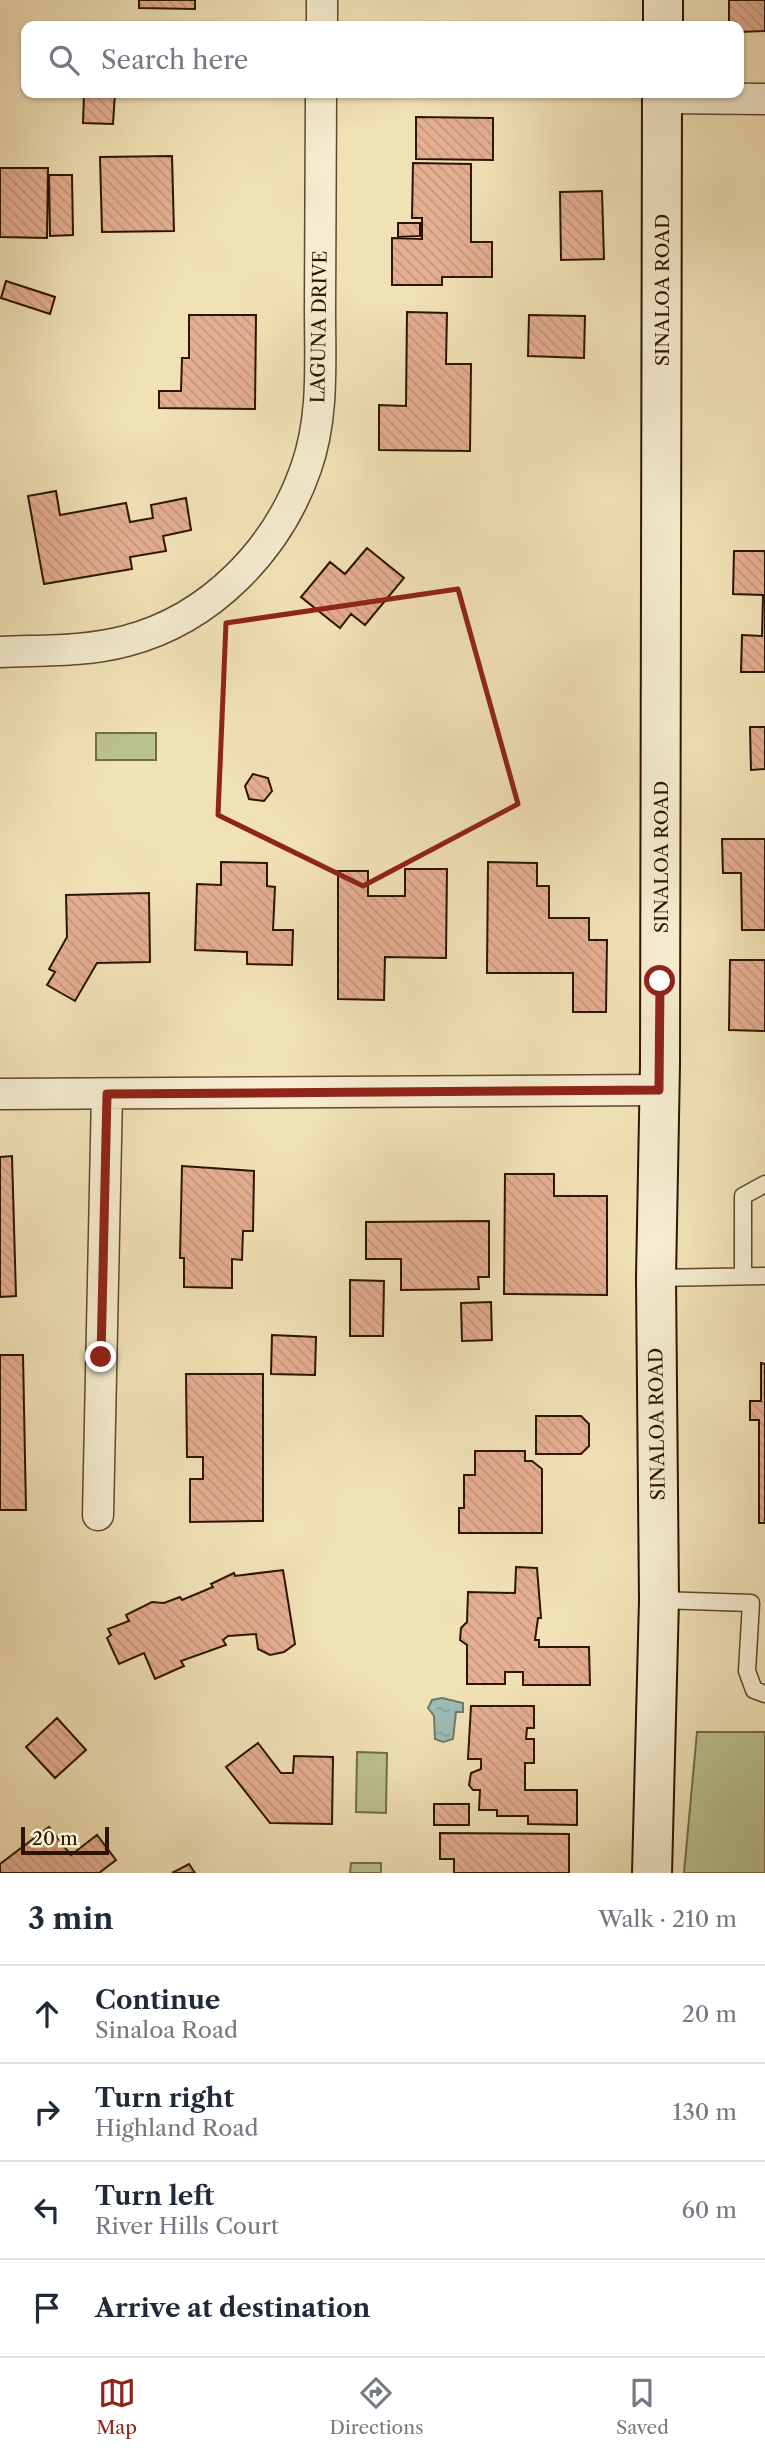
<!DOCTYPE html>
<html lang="en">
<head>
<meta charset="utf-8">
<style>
	body { margin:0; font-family:"Libre Caslon Text",serif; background:#f6f6f7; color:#1f2937 }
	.scale { position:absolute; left:21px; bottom:18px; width:88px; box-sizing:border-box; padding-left:7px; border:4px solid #2e1400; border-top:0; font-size:19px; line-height:24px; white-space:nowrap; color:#2e1400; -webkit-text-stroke:5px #f6ecd0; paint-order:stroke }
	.stop { position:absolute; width:21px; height:21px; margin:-16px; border:5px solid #8f2418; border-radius:50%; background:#fff }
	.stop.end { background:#8f2418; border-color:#fff; box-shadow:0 2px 7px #0008 }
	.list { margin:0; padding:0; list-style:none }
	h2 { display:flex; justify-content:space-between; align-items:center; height:91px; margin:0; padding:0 28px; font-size:30px }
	h2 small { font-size:23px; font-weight:400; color:#747a83 }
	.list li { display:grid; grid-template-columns:46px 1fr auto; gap:21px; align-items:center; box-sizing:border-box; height:98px; padding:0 28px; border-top:2px solid #e0e1e3 }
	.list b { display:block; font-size:26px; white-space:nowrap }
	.list p { margin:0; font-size:23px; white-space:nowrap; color:#747a83 }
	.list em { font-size:23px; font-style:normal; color:#747a83 }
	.icon { flex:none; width:38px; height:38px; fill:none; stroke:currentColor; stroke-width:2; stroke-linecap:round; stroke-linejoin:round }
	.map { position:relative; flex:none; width:765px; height:1873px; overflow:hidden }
	.search { position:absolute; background:#fff; box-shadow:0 2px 5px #0004; left:21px; right:21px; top:21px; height:77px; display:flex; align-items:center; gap:18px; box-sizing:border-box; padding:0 24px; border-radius:14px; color:#747a83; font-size:26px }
	.sheet { height:483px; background:#fff }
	nav { display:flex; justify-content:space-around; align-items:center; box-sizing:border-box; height:98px; border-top:2px solid #e0e1e3; background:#fff; font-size:19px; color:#747a83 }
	nav a { display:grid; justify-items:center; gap:4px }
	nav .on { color:#8f2418 }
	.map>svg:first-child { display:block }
	.grass { fill:#bbc38d; stroke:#746c46; stroke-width:2 }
	.water { fill:url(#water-ripples); stroke:#70796d; stroke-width:2 }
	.building { fill:url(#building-back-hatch); stroke:#2e1400; stroke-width:2 }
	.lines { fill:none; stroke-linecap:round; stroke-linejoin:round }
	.lane-casing { stroke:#5f482e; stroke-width:19 }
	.street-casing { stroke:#5f482e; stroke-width:33 }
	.secondary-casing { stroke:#2e1400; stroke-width:42 }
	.lane { stroke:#f6ecd0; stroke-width:16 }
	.street { stroke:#f6ecd0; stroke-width:30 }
	.secondary { stroke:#f6ecd0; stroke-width:38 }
	.route { stroke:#8f2418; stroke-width:9 }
	.marked { fill:none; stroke:#8f2418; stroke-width:5; stroke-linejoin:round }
	.labels { text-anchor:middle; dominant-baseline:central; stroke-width:5; stroke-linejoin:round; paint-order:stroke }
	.street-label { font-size:19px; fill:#2e1400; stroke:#f6ecd0 }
</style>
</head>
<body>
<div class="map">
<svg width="765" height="1873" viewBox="0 0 765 1873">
	<defs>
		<pattern id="water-ripples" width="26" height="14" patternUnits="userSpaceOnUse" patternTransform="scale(1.75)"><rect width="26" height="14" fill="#9cbcb5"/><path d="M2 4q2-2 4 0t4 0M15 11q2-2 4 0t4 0" fill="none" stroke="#87a19a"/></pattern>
		<pattern id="building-back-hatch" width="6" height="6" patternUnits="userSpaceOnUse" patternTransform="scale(1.75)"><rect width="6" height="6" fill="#e5af91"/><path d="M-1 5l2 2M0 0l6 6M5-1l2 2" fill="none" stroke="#c5967b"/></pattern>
	</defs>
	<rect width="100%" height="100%" fill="#f1e2b6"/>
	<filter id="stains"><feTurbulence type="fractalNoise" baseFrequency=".00286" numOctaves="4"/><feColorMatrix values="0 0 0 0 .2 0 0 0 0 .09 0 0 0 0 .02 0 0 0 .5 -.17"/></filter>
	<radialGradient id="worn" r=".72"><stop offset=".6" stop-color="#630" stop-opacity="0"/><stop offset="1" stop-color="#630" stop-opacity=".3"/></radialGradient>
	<path class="grass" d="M96,733H156V760H96Z
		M697,1732H765V1873H684Z
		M357,1752L387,1753L386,1813L356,1812Z
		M351,1863H381V1873H350Z"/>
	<path class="water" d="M442,1698L463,1703V1712H456L453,1739L443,1742L435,1739L434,1716L428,1708L432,1700Z"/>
	<path class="building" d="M139,0H195V9L139,8Z
		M729,0H765V31L739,32V26H729Z
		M84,93H115L113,124L83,123Z
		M416,117L493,118V160L416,159Z
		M172,156L174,231L102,232L100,157Z
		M413,163L471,164V242H492V277H442V285H392V238L422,239V218H412Z
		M0,168H48L47,238L0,237Z
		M49,175H72L73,235L50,236Z
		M602,191L604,259L561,260L560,192Z
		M398,223H420V236L398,237Z
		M6,281L55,297L50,314L1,298Z
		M407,312L447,313L446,364H471L470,451L379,450V405L406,406Z
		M189,315H256L255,409L159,408V391H181L182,358H189Z
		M529,315L585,316L584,358L528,356Z
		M56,491L60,515L126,503L130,522L153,518L151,505L186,498L191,530L163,536L166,551L130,557L132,569L44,584L28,496Z
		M367,548L404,578L365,625L351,614L340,628L301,597L330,562L345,574Z
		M734,551H765V672H741L742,635L762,636L763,595L733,594Z
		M750,727H765V769L751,770Z
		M253,774L268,778L272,791L264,801L249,799L245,786Z
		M722,839H765V930H742L741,873H723Z
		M221,862L267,863V886L275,887L273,930H293L292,965L247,964V952L195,950L197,884L221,885Z
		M488,862L537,863V886H549V918H589V940H607L606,1012H573V973H487Z
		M405,869H447L446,958L385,957L384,1000L338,999V871H368V896H405Z
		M149,893L150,962L97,963L75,1001L47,985L55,972L49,969L67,937L66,895Z
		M730,960H765V1031L729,1030Z
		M12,1156L16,1296L0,1297V1157Z
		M182,1166L254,1171L253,1231H243L242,1260L232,1259V1288L184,1287V1258H180Z
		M505,1174H554V1196H607V1295L504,1294Z
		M489,1221V1277H478L479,1289L401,1290V1259H366V1222Z
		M350,1280L384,1281L383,1336H350Z
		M491,1302L492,1340L462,1341L461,1303Z
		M272,1335L316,1337L315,1375L271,1374Z
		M0,1355H23L26,1510H0Z
		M761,1363L765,1364V1523H759V1420H750V1401H761Z
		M186,1374H263V1521L190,1522V1479H203V1457H187Z
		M536,1416H581L589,1424V1446L581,1454H536Z
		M475,1451H525V1461H532L542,1469V1533H459V1508H464V1475H475Z
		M516,1567L537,1568L541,1618H538L535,1640H539V1647H589L590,1685H523V1672H505V1684H467V1645L460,1640L461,1628L467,1622L468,1592L515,1593Z
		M283,1570L295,1644L284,1652L270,1655L258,1649L256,1634L228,1636L223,1640L226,1645L181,1661L184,1666L155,1679L144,1653L119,1664L107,1638L111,1635L108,1629L129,1621L126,1615L152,1602L164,1603L180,1597L182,1600L213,1587L211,1584L234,1573L235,1576Z
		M471,1706H534V1728H527L526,1739H534V1763H525V1790H577V1825L528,1824V1816H497V1810H479L480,1790H473L469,1785L471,1773L481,1769V1759H468Z
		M57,1718L86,1750L55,1778L26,1747Z
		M258,1743L281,1773H293L294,1756L333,1757L332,1824L270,1823L226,1767Z
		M434,1804H469V1825H434Z
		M49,1827L71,1855L97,1835L116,1860L99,1873H0V1864Z
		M440,1833L569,1834V1873H454V1859H440Z
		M189,1864L195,1873H172Z"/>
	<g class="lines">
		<g class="lane-casing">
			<path id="lane" d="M743,1275V1196L765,1184
				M656,1278L765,1276
				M659,1600L751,1603L747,1671L754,1690L765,1694"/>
		</g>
		<g class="street-casing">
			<path id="street" d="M322,26V0
				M662,98L765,99
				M0,652C42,650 85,652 126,641C211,619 278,549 306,468C324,418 320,362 320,310C320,238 321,165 321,93
				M0,1094L659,1090
				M98,1515L107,1094"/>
		</g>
		<g class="secondary-casing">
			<path id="secondary" d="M663,26V0
				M652,1873L659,1600L656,1278L660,1065L662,93"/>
		</g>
		<use href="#lane" class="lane"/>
		<use href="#street" class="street"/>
		<use href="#secondary" class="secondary"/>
	</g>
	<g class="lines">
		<path class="route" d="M101,1357L107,1094L659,1090L660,981"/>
	</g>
	<path class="marked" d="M458,589L518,804L363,886L218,815L226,623Z"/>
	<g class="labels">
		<g class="street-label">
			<text transform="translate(662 290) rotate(-90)">SINALOA ROAD</text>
			<text transform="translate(319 327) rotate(-89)">LAGUNA DRIVE</text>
			<text transform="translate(661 857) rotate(-90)">SINALOA ROAD</text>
			<text transform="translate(657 1424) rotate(-91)">SINALOA ROAD</text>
		</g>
	</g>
	<rect width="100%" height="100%" filter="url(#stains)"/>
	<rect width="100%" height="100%" fill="url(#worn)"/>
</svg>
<div class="scale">20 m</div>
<div class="stop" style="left:660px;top:981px"></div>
<div class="stop end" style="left:101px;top:1357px"></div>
<div class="search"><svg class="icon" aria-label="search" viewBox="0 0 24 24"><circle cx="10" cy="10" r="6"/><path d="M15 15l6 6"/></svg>Search here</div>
</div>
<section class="sheet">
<h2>3 min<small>Walk · 210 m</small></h2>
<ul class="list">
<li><svg class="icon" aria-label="ahead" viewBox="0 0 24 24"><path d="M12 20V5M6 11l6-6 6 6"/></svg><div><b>Continue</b><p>Sinaloa Road</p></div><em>20 m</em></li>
<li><svg class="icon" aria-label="right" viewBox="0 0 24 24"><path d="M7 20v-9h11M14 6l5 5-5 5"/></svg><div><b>Turn right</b><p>Highland Road</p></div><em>130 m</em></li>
<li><svg class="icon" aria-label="left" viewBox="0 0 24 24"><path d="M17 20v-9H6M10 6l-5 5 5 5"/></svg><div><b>Turn left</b><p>River Hills Court</p></div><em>60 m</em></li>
<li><svg class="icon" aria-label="arrive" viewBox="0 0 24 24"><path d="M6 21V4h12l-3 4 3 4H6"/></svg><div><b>Arrive at destination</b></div></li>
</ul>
</section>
<nav>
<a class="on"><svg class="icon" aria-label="map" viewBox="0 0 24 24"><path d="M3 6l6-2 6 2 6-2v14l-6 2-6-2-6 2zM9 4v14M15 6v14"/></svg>Map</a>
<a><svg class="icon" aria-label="directions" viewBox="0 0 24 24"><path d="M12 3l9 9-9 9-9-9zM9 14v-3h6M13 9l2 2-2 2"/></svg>Directions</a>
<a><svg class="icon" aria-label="saved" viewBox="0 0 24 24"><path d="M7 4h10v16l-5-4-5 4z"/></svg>Saved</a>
</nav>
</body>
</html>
